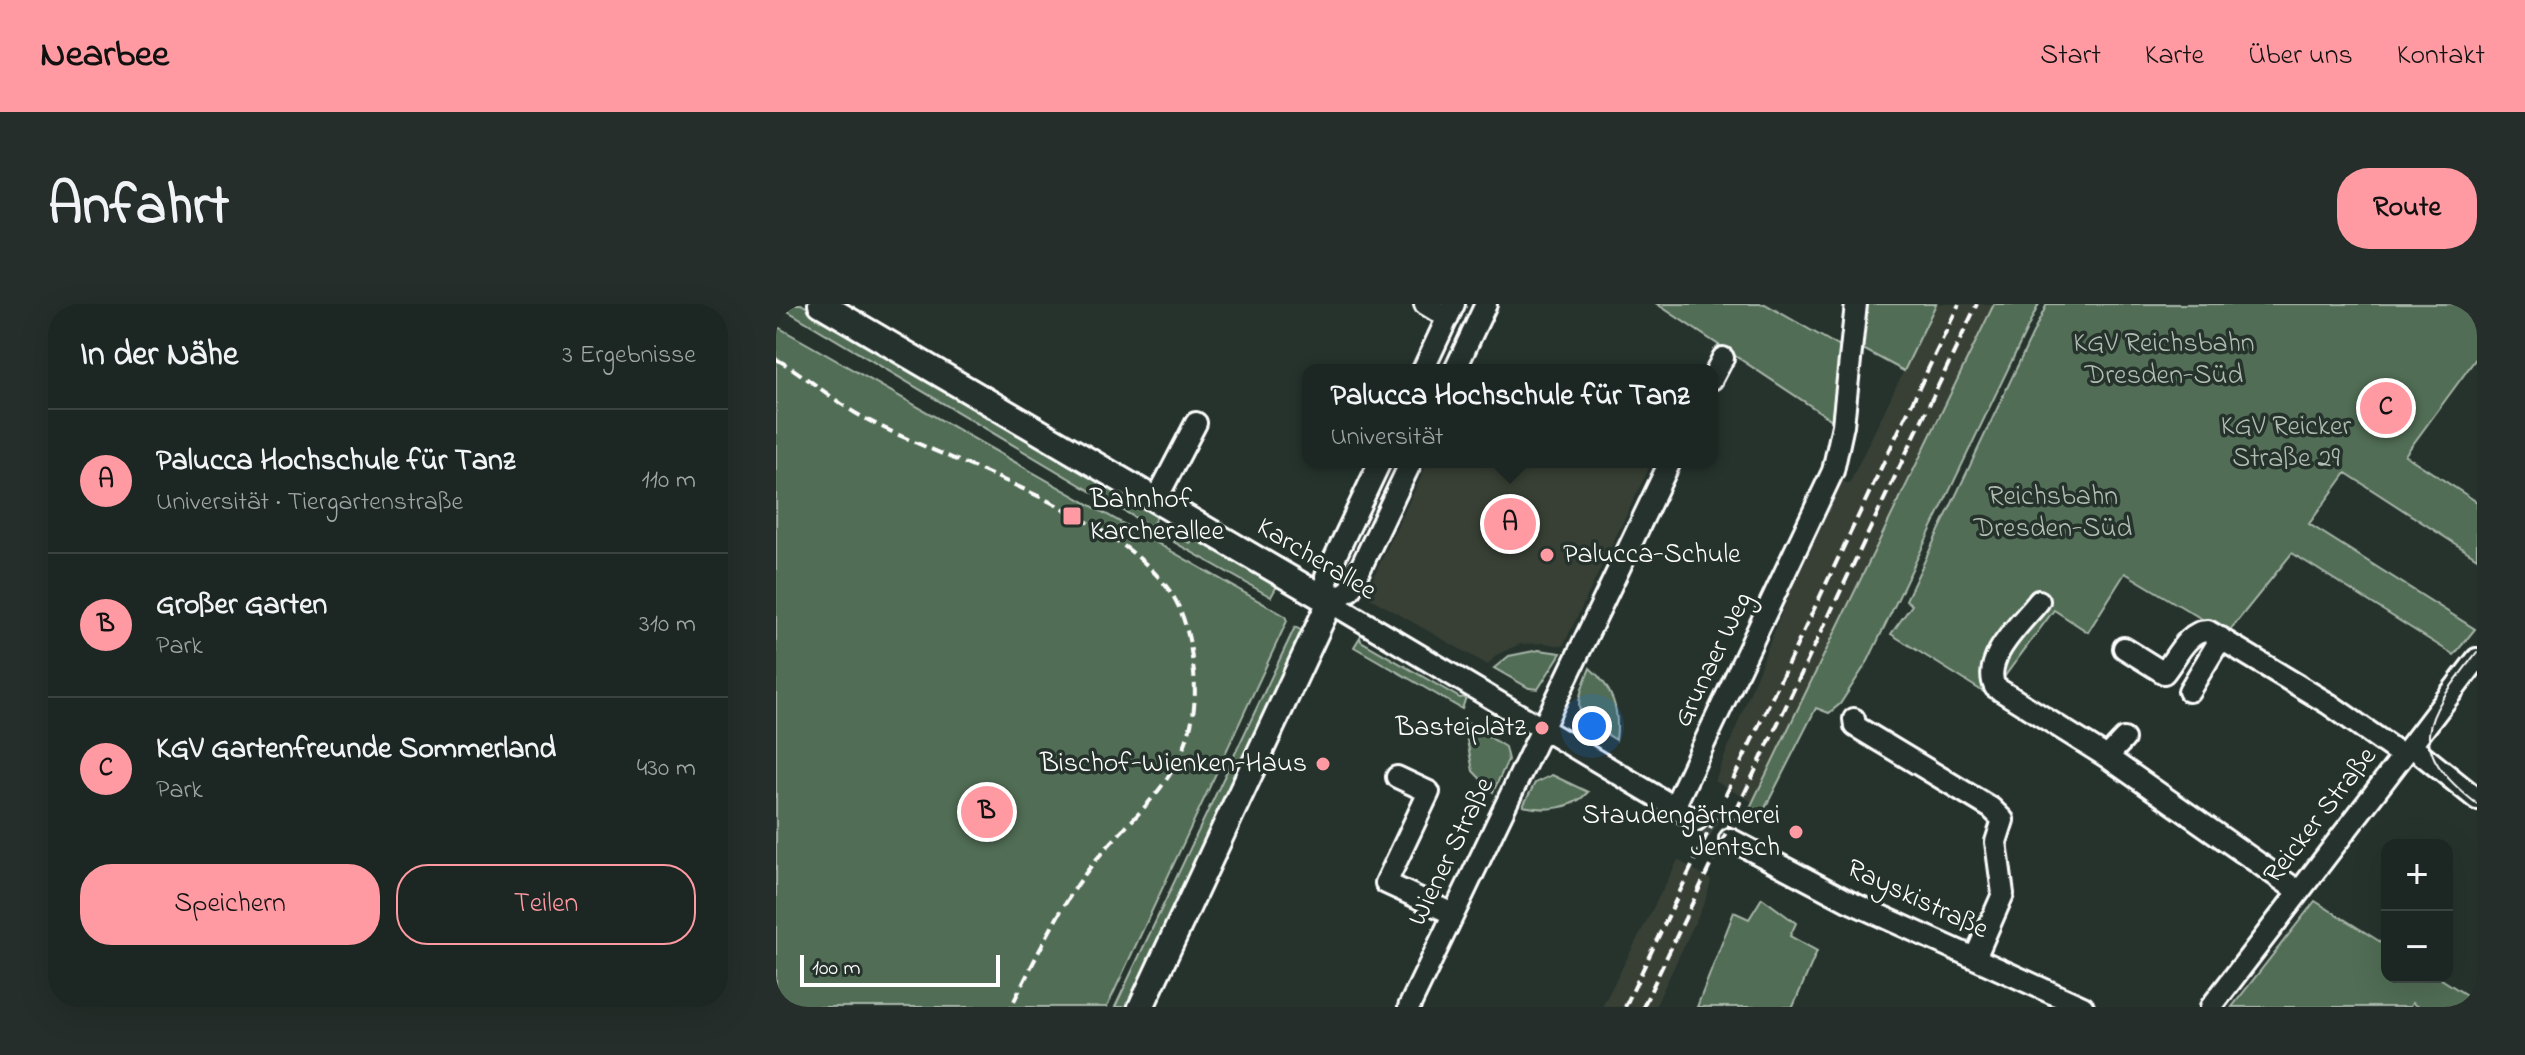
<!DOCTYPE html>
<html lang="de">
<head>
<meta charset="utf-8">
<style>
	body { margin:0; font-family:"Indie Flower",sans-serif; background:#252e2a; color:#f1f3f6 }
	.controls { position:absolute; right:24px; bottom:24px; display:grid; overflow:hidden; border-radius:16px; box-shadow:0 8px 32px #0002 }
	.controls button { width:72px; height:72px; display:grid; place-items:center; padding:0; border:0; border-bottom:2px solid #3a4340; background:#1c2622; color:#f1f3f6; font:40px sans-serif }
	.scale { position:absolute; left:24px; bottom:20px; width:200px; box-sizing:border-box; padding-left:8px; border:4px solid #fff; border-top:0; font-size:22px; line-height:28px; white-space:nowrap; color:#fff; -webkit-text-stroke:6px #26332d; paint-order:stroke }
	.you { position:absolute; left:816px; top:422px; width:28px; height:28px; margin:-20px; border:6px solid #fff; border-radius:50%; background:#1a73e8; box-shadow:0 0 0 12px #1a73e833 }
	.badge { display:grid; place-items:center; width:52px; height:52px; border-radius:50%; background:#ff9aa2; color:#111; font-size:26px; font-weight:700 }
	.pin { position:absolute; translate:-50% -50%; border:4px solid #fff; box-shadow:0 2px 8px #0006 }
	.popup { position:absolute; left:526px; top:60px; width:416px; height:104px; box-sizing:border-box; display:grid; place-content:center; border-radius:16px; background:#1c2622; filter:drop-shadow(0 2px 6px #0005); font-size:26px; white-space:nowrap; color:#a0a5a5 }
	.popup b { font-size:30px; color:#f1f3f6 }
	.popup::after { content:''; position:absolute; left:50%; top:100%; margin-left:-16px; border:16px solid transparent; border-top-color:#1c2622 }
	.list { margin:0; padding:0; list-style:none }
	h2 { display:flex; justify-content:space-between; align-items:center; height:104px; margin:0; padding:0 32px; font-size:34px }
	h2 small { font-size:26px; font-weight:400; color:#a0a5a5 }
	.list li { display:grid; grid-template-columns:52px 1fr auto; gap:24px; align-items:center; box-sizing:border-box; height:144px; padding:0 32px; border-top:2px solid #3a4340 }
	.list b { display:block; font-size:30px; white-space:nowrap }
	.list p { margin:0; font-size:26px; white-space:nowrap; color:#a0a5a5 }
	.list em { font-size:26px; font-style:normal; color:#a0a5a5 }
	.actions { display:flex; gap:16px; padding:24px 32px }
	.actions a { flex:1; padding:18px 0; border:2px solid #ff9aa2; border-radius:32px; text-align:center; font-size:28px; color:#ff9aa2 }
	.actions .main { background:#ff9aa2; color:#111 }
	.map { position:relative; flex:none; width:1701px; height:703px; overflow:hidden; border-radius:32px }
	header { display:flex; align-items:center; gap:48px; box-sizing:border-box; height:112px; padding:0 40px; background:#ff9aa2; color:#111 }
	header strong { font-size:38px }
	nav { display:flex; gap:44px; margin-inline-start:auto; font-size:28px }
	.intro { display:flex; align-items:center; justify-content:space-between; box-sizing:border-box; height:192px; padding:0 48px }
	h1 { margin:0; font-size:56px }
	.button { padding:20px 36px; border-radius:32px; background:#ff9aa2; color:#111; font-size:28px; font-weight:700 }
	main { display:flex; gap:48px; padding:0 48px }
	aside { flex:1; background:#1c2622; border-radius:32px; box-shadow:0 8px 32px #0002 }
	.map>svg:first-child { display:block }
	.built { fill:#384036 }
	.green { fill:#516d55; stroke:#a8b6aa; stroke-width:2 }
	.lines { fill:none; stroke-linecap:round; stroke-linejoin:round }
	.minor-tunnel { stroke:#3c4742; stroke-width:20; stroke-dasharray:20 10; stroke-linecap:butt }
	.minor-casing { stroke:#fff; stroke-width:26 }
	.major-casing { stroke:#fff; stroke-width:30 }
	.minor { stroke:#26332d; stroke-width:20 }
	.major { stroke:#26332d; stroke-width:24 }
	.tram { stroke:#fff; stroke-width:2 }
	.rail { stroke:#fff; stroke-width:4; stroke-dasharray:12 6; stroke-linecap:butt }
	.poi-dot { fill:#ff9aa2; stroke:#26332d; stroke-width:3 }
	.labels { text-anchor:middle; dominant-baseline:central; stroke-width:7; stroke-linejoin:round; paint-order:stroke }
	.park-label { font-size:28px; fill:#b1bdb2; stroke:#26332d }
	.poi-label { font-size:28px; fill:#fff; stroke:#26332d; text-anchor:end }
	.street-label { font-size:28px; fill:#fff; stroke:#26332d }
</style>
</head>
<body>
<header>
<strong>Nearbee</strong>
<nav><a>Start</a><a>Karte</a><a>Über uns</a><a>Kontakt</a></nav>
</header>
<div class="intro"><h1>Anfahrt</h1><a class="button">Route</a></div>
<main>
<aside>
<h2>In der Nähe<small>3 Ergebnisse</small></h2>
<ul class="list">
<li><span class="badge">A</span><div><b>Palucca Hochschule für Tanz</b><p>Universität · Tiergartenstraße</p></div><em>110 m</em></li>
<li><span class="badge">B</span><div><b>Großer Garten</b><p>Park</p></div><em>310 m</em></li>
<li><span class="badge">C</span><div><b>KGV Gartenfreunde Sommerland</b><p>Park</p></div><em>430 m</em></li>
</ul>
<div class="actions"><a class="main">Speichern</a><a>Teilen</a></div>
</aside>
<div class="map">
<svg width="1701" height="703" viewBox="0 0 1701 703">
	<rect width="100%" height="100%" fill="#26332d"/>
	<filter id="ink" filterUnits="userSpaceOnUse"><feTurbulence type="fractalNoise" baseFrequency=".0125" numOctaves="2"/><feDisplacementMap in="SourceGraphic" scale="16" xChannelSelector="R" yChannelSelector="G"/><feConvolveMatrix kernelMatrix="1 2 1 2 8 2 1 2 1" color-interpolation-filters="sRGB"/></filter>
	<g filter="url(#ink)">
		<path class="built" d="M1160,0H1218L977,498L939,477L1059,174L1073,180Z
			M652,158H876L787,342L768,339L744,340L720,351L712,361L589,291Z
			M902,556L935,576L929,597L879,703H826Z"/>
		<path class="green" d="M0,0H25L355,191L381,212L375,223Z
			M881,0H989L1071,47L1062,120Z
			M1088,0H1160L1128,67L1085,44Z
			M1218,0H1263L1092,357L1064,400L1053,409L1040,404L983,516L967,518Z
			M1271,0H1701V53L1629,151L1701,198V254L1570,169L1533,220L1699,325L1678,351L1516,249L1451,330L1349,269L1312,328L1278,306L1214,392L1115,330L1136,301L1130,296Z
			M0,22L509,312L511,317L331,703H0Z
			M401,232L414,239L418,234L501,282L495,293L398,238Z
			M519,323L526,327L523,340L350,703H339Z
			M584,333L585,337L684,394L690,393L686,405L578,343Z
			M763,346L785,349L762,385L753,384L718,364L733,352Z
			M814,364C837,384 844,406 840,436C799,411 795,410 814,364Z
			M687,416L729,443L732,456L717,488L697,467Z
			M776,471L812,488C796,506 769,507 747,502L759,479Z
			M986,594L1020,619L1014,632L1041,647L1017,703H921L958,608L973,615Z
			M1539,597L1611,642V673H1662L1695,694L1689,703H1642L1636,699L1634,703H1456Z"/>
		<g class="lines">
			<path class="minor-tunnel" d="M920,516L954,535"/>
			<g class="minor-casing">
				<path id="minor" d="M649,0L672,14
					M647,66L678,0
					M679,66L710,0
					M936,75L947,54
					M380,196L420,119
					M1263,297C1247,318 1205,354 1219,383L1331,453L1522,587
					M554,298L920,516
					M554,298L574,286L635,158
					M554,298L550,272L604,158
					M1348,344L1388,369C1400,354 1412,326 1432,327L1553,400L1627,452
					M1413,387L1445,334
					M1078,415L1079,422L1215,504L1227,516L1220,538L1227,590L1199,654
					M1635,442L1701,495
					M1331,453L1348,435
					M621,473L653,488L610,579L677,610
					M898,503L1057,167L1067,121L1080,0
					M954,535L1072,597L1307,703
					M633,703L894,158
					M1435,703L1701,355"/>
			</g>
			<g class="major-casing">
				<path id="major" d="M45,0L554,298L365,703"/>
			</g>
			<use href="#minor" class="minor"/>
			<use href="#major" class="major"/>
			<path class="tram" d="M1701,348C1650,414 1625,441 1701,500"/>
			<path class="rail" d="M0,55C32,72 59,99 90,115C179,162 333,204 393,286C407,305 413,331 416,354C422,390 419,421 403,454C381,499 341,527 312,566C280,609 259,656 235,703
				M849,703L1183,0
				M867,703L1201,0"/>
		</g>
	</g>
	<g class="poi-dot">
		<rect x="286" y="202" width="20" height="20" rx="4"/>
		<circle cx="771" cy="251" r="8"/>
		<circle cx="766" cy="424" r="8"/>
		<circle cx="547" cy="460" r="8"/>
		<circle cx="1020" cy="528" r="8"/>
	</g>
	<g class="labels">
		<g class="park-label">
			<text x="1388" y="40">KGV Reichsbahn<tspan x="1388" dy="32">Dresden-Süd</tspan></text>
			<text x="1510" y="123">KGV Reicker<tspan x="1510" dy="32">Straße 29</tspan></text>
			<text x="1277" y="193">Reichsbahn<tspan x="1277" dy="32">Dresden-Süd</tspan></text>
		</g>
		<g class="poi-label">
			<text x="314" y="196" text-anchor="start">Bahnhof<tspan x="314" dy="32">Karcherallee</tspan></text>
			<text x="787" y="251" text-anchor="start">Palucca-Schule</text>
			<text x="750" y="424">Basteiplatz</text>
			<text x="531" y="460">Bischof-Wienken-Haus</text>
			<text x="1004" y="512">Staudengärtnerei<tspan x="1004" dy="32">Jentsch</tspan></text>
		</g>
		<g class="street-label">
			<text transform="translate(540 256) rotate(31)">Karcherallee</text>
			<text transform="translate(938 356) rotate(-64)">Grunaer Weg</text>
			<text transform="translate(1545 512) rotate(-52)">Reicker Straße</text>
			<text transform="translate(676 548) rotate(-64)">Wiener Straße</text>
			<text transform="translate(1141 596) rotate(25)">Rayskistraße</text>
		</g>
	</g>
</svg>
<div class="controls">
<button>+</button>
<button>−</button>
</div>
<div class="scale">100 m</div>
<div class="you"></div>
<div class="pin badge" style="left:734px;top:220px">A</div>
<div class="popup"><b>Palucca Hochschule für Tanz</b>Universität</div>
<div class="pin badge" style="left:211px;top:508px">B</div>
<div class="pin badge" style="left:1610px;top:104px">C</div>
</div>
</main>
</body>
</html>
